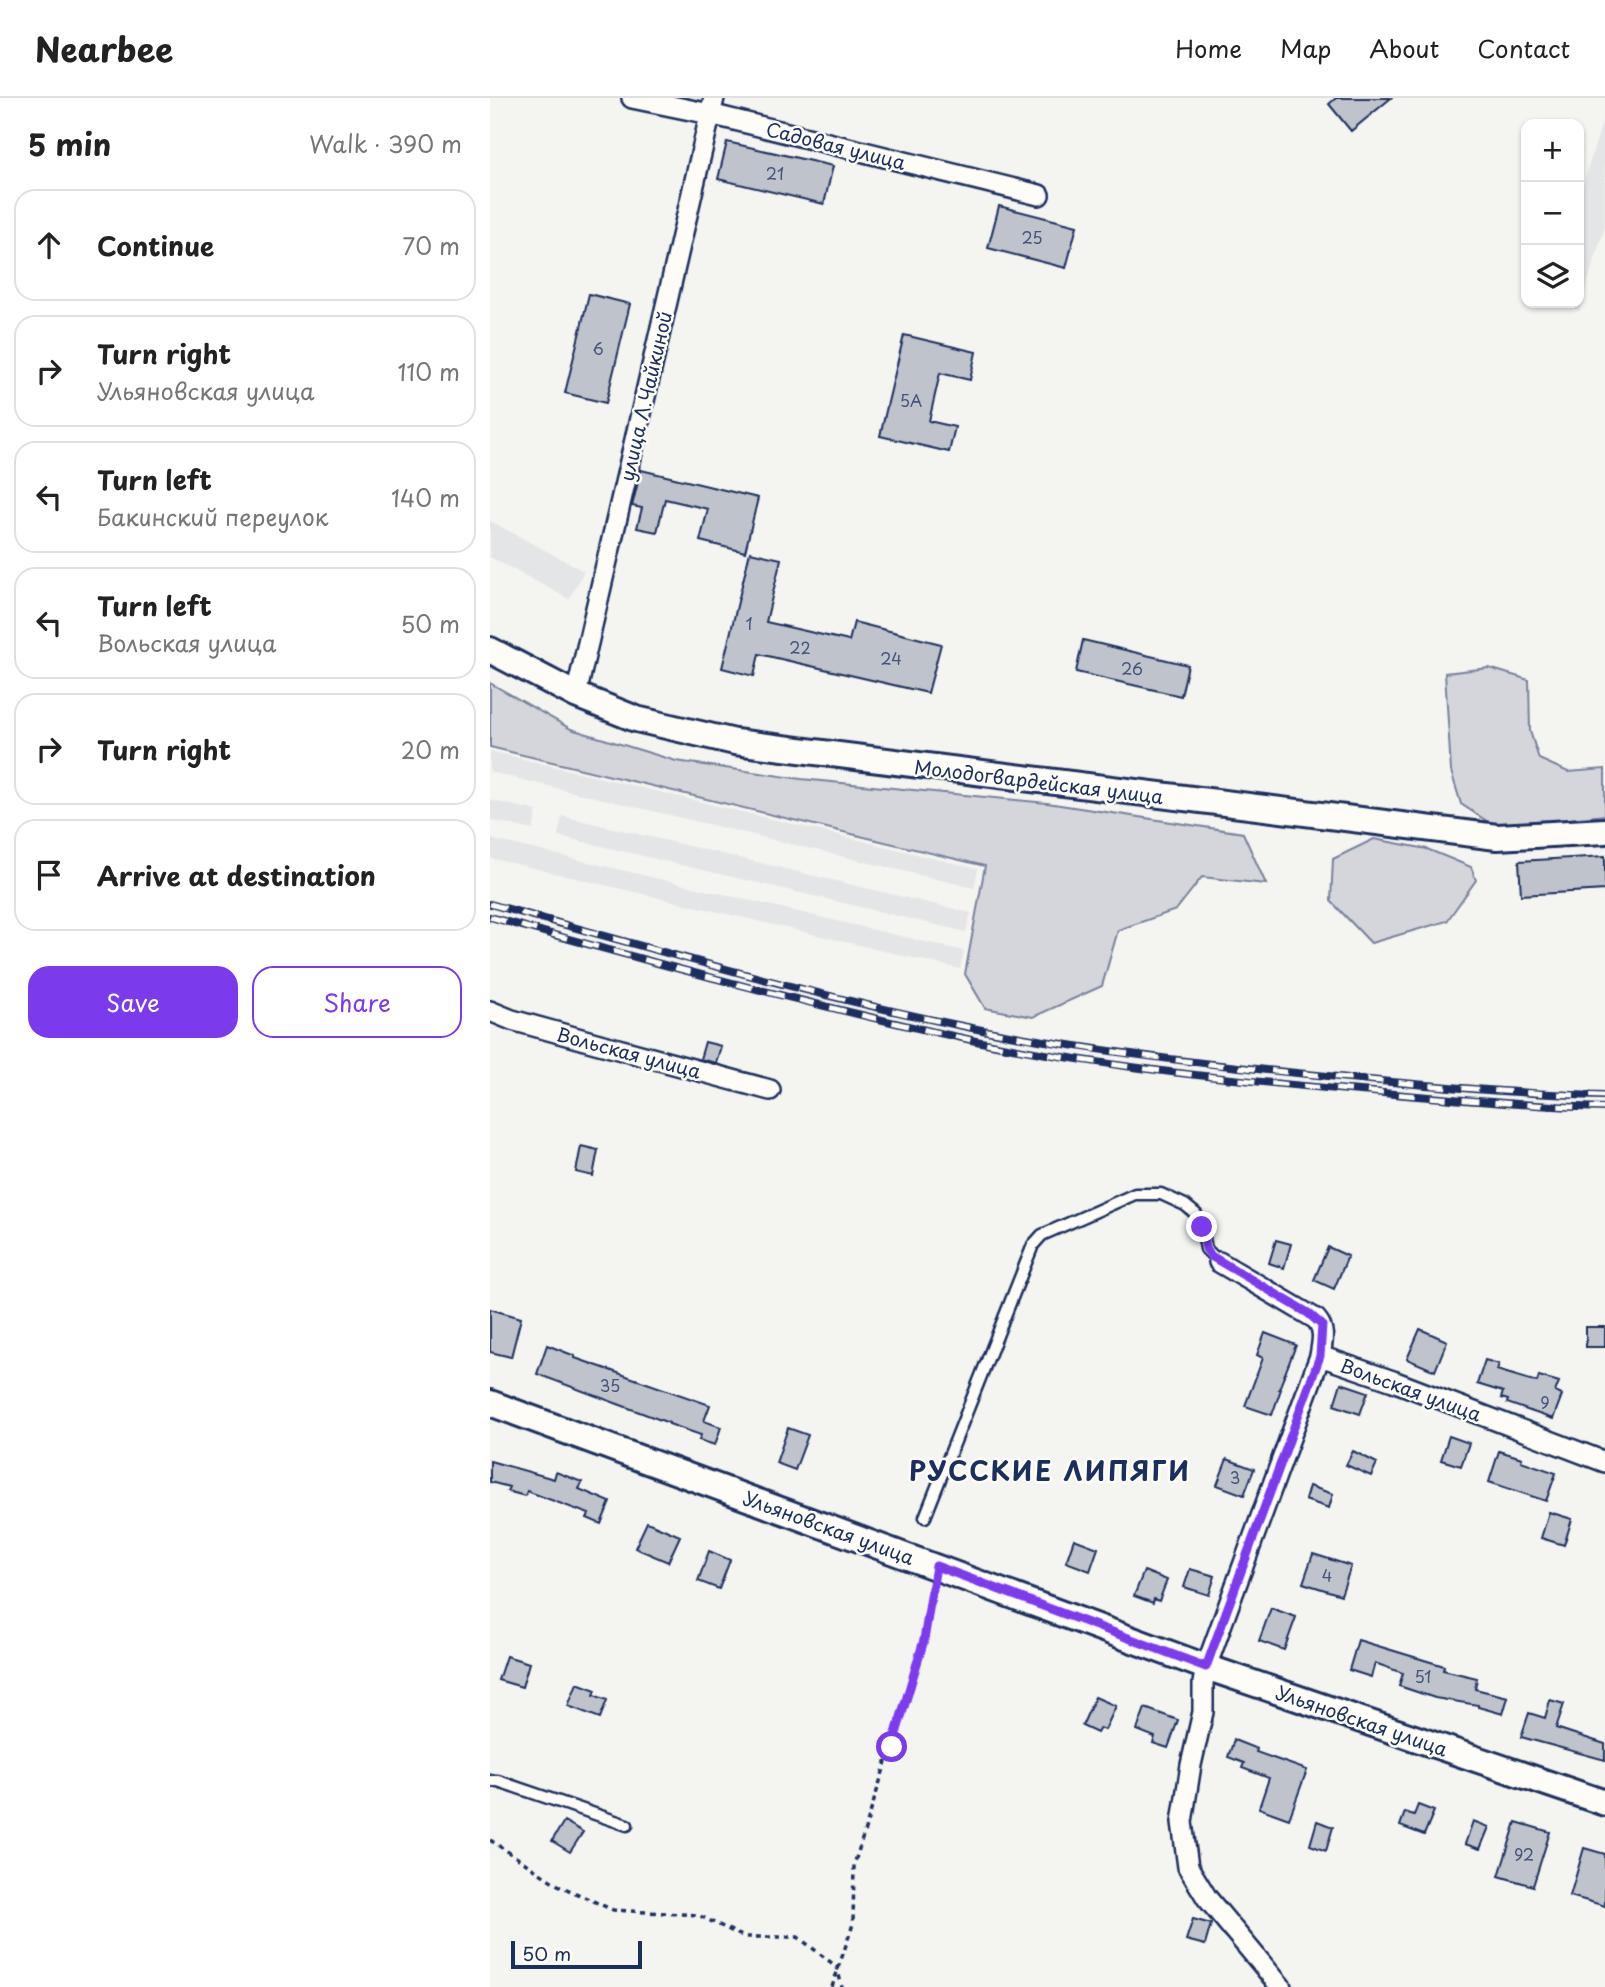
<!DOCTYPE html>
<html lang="en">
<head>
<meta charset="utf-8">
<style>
	body { margin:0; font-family:"Playpen Sans",sans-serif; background:#f2f2f2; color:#222 }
	.controls { position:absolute; right:21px; top:21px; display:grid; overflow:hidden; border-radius:14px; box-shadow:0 2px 5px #0004 }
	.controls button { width:63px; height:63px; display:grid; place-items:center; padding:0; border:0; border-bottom:2px solid #e0e0e0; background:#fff; color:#222; font:35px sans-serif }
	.scale { position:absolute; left:21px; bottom:18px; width:131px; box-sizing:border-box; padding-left:7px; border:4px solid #1b2f5e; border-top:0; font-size:19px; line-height:24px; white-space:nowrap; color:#1b2f5e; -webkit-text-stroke:5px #fdfcf7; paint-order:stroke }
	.stop { position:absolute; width:21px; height:21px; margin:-16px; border:5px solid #7c3aed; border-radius:50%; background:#fff }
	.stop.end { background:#7c3aed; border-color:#fff; box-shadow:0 2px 7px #0008 }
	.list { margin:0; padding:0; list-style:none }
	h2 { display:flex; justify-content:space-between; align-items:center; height:91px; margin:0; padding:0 28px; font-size:30px }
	h2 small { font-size:23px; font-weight:400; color:#767676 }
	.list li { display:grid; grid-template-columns:46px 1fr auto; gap:21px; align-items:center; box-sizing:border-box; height:112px; margin:0 14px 14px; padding:0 14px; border:2px solid #e0e0e0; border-radius:21px }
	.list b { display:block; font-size:26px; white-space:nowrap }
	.list p { margin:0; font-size:23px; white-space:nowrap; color:#767676 }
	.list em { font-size:23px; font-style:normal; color:#767676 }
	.actions { display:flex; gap:14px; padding:21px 28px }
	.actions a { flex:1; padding:16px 0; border:2px solid #7c3aed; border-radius:21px; text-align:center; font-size:24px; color:#7c3aed }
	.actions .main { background:#7c3aed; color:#fff }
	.icon { flex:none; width:38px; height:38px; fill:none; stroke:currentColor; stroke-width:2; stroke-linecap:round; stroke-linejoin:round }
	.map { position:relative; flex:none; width:1115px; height:1889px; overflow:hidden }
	header { display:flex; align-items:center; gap:42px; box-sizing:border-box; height:98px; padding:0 35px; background:#fff; border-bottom:2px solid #e0e0e0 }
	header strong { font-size:33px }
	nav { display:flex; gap:38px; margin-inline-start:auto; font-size:24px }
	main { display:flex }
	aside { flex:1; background:#fff }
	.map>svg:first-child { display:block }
	.built { fill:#e4e5e6 }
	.green { fill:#d4d6db; stroke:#78829c; stroke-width:2 }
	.building { fill:#bfc3cc; stroke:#1b2f5e; stroke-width:2 }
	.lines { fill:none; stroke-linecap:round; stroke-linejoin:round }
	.service-casing { stroke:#1b2f5e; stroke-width:15 }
	.minor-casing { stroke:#1b2f5e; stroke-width:24 }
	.tertiary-casing { stroke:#1b2f5e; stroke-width:30 }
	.path { stroke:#1b2f5e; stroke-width:3.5; stroke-dasharray:5 5; stroke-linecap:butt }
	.service { stroke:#fdfcf7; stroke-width:10 }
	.minor { stroke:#fdfcf7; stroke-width:19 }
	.tertiary { stroke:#fdfcf7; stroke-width:24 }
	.rail-casing { stroke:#1b2f5e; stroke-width:8 }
	.rail { stroke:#fdfcf7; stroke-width:5; stroke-dasharray:16; stroke-linecap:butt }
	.route { stroke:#7c3aed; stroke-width:9 }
	.labels { text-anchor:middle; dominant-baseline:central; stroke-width:5; stroke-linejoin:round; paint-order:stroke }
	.number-label { font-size:16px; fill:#44547a }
	.street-label { font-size:19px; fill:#1b2f5e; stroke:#fdfcf7 }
	.district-label { font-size:26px; font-weight:bold; letter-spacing:2px; fill:#1b2f5e; stroke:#fdfcf7 }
</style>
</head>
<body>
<header>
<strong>Nearbee</strong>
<nav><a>Home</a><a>Map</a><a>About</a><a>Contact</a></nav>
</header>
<main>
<aside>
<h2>5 min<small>Walk · 390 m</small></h2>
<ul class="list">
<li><svg class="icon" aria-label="ahead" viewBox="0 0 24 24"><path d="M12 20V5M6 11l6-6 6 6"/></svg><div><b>Continue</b></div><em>70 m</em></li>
<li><svg class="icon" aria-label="right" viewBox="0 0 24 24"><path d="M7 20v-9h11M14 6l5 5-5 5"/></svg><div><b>Turn right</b><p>Ульяновская улица</p></div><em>110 m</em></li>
<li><svg class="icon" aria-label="left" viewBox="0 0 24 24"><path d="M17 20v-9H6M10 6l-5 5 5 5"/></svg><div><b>Turn left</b><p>Бакинский переулок</p></div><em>140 m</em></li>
<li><svg class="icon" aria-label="left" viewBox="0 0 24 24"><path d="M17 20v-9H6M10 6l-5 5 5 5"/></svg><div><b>Turn left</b><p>Вольская улица</p></div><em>50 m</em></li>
<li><svg class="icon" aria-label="right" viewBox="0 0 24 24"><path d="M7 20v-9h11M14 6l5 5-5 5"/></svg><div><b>Turn right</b></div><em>20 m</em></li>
<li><svg class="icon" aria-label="arrive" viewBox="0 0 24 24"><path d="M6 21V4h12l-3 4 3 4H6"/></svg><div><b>Arrive at destination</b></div></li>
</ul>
<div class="actions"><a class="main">Save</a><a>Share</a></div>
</aside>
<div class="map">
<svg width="1115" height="1889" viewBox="0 0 1115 1889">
	<rect width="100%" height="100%" fill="#f4f4f1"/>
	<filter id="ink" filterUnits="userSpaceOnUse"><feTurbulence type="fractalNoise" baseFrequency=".0143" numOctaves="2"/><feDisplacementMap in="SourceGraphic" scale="14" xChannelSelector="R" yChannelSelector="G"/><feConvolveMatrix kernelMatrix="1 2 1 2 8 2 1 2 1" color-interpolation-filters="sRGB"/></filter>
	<g filter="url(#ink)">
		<path class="built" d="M1115,14V128L1089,213L1064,205H1089V100Z
			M0,423L94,473L79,501L0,459Z
			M0,653L488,771L484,790L0,674Z
			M0,702L47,713L43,732L0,722Z
			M72,718L481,815L476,834L68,738Z
			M0,741L474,853L470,871L0,760Z"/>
		<path class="green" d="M999,570L1039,582L1040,633L1049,661L1078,674L1115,671V717L1006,729L971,706L961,673L955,575Z
			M0,585L81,631L186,663L311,681L557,705L753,735L776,786L712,779L686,812L628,832L612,888L543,919L495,910L475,876L495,768L0,649Z
			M884,741L937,751L981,769L986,782L957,823L881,845L841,803L843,761Z"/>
		<path class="building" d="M846,0H901L861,33L839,6Z
			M237,44L343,68L334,106L228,81Z
			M509,108L587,128L576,170L498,150Z
			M99,196L140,206L116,305L75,295Z
			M414,237L486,254L480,282L450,275L439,323L465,329L459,354L390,338Z
			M151,372L268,400L255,454L210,443L218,411L175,401L167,434L147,430L152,410L142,408Z
			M260,454L291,461L276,524L359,543L364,524L451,546L438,595L269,556L264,578L232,570Z
			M593,542L698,567L691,598L586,574Z
			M1115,758V792L1031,797L1029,763Z
			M215,944L231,948L226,965L210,961Z
			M91,1048L108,1052L103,1078L86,1074Z
			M786,1142L801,1146L794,1170L779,1165Z
			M838,1149L858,1158L844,1191L824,1182Z
			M0,1211L31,1220L21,1259L0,1254Z
			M1096,1229H1115V1249H1096Z
			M930,1231L957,1243L945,1273L917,1261Z
			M775,1235L806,1247L789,1291H791L782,1317L755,1308L773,1260L767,1257Z
			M57,1247L85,1258V1260L220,1307L214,1323L231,1329L225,1347L209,1342L211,1337L179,1326V1325L47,1276Z
			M995,1262L1009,1266L1007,1272L1047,1284L1049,1278L1069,1284L1065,1294L1072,1297L1063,1321L1017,1305L1018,1302L1011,1300L1013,1294L987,1286Z
			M851,1285L878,1294L870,1316L844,1307Z
			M298,1330L318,1337L305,1372L286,1365Z
			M959,1338L979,1345L971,1368L951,1362Z
			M863,1353L887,1365L881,1378L856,1367Z
			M1009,1353L1032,1360L1031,1363L1066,1375L1056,1403L999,1384Z
			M737,1361L764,1371L754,1397L727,1387Z
			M0,1363L64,1381L66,1374L92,1384L89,1391L120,1404L111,1426L97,1420L99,1416L37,1393L35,1398L17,1393L19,1389L0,1384Z
			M819,1388L843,1396L839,1410L815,1402Z
			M1059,1414L1082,1421L1074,1447L1051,1440Z
			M157,1424L190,1438L178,1464L145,1450Z
			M584,1441L608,1450L600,1473L576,1464Z
			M219,1453L240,1462L229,1491L208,1483Z
			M823,1456L861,1468L851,1497L813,1485Z
			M700,1471L725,1478L719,1497L694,1489Z
			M654,1473L677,1482L669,1503L664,1501L663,1505L644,1498Z
			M781,1510L806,1519L794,1552L769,1543Z
			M868,1542L954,1568L953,1572L987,1580L985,1591L1018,1599L1013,1616L988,1609V1607L945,1600L909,1588L913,1575L885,1565L881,1579L859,1572Z
			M16,1558L39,1565L32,1589L8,1582Z
			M87,1585L106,1592L104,1597L117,1602L110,1620L78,1608Z
			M605,1599L626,1608L615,1632L610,1630L607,1635L592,1628Z
			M1060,1602L1074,1606L1066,1630L1115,1646V1662L1031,1639L1039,1615L1055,1620Z
			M655,1610L688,1622L678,1650L663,1645L665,1639L647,1632Z
			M744,1642L767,1651L766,1654L817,1672L799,1721L769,1710L779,1680L752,1670L754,1665L738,1659Z
			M928,1707L944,1713L934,1737L910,1728L915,1714L924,1717Z
			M74,1723L93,1734L80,1754L62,1743Z
			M827,1723L843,1729L836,1753L820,1747Z
			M983,1723L999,1729L990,1751L975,1746Z
			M1026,1724L1060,1734L1043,1788L1009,1778Z
			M1094,1750L1115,1756V1808L1080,1798Z
			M703,1821L721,1826L715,1847L696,1842Z"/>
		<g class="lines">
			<g class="service-casing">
				<path id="service" d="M435,1419L543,1147L552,1137L645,1096H671L695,1107L706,1116L712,1129L716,1151L729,1164
					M0,1683H8L137,1727"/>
			</g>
			<g class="minor-casing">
				<path id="minor" d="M142,0L220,16L549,97
					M86,597L224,0
					M0,913L22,922L102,944L280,992
					M729,1164L826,1221C836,1232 832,1245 830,1258L903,1283L1115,1364
					M791,1889L717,1800L698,1769L692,1724L701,1667L713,1614V1585L716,1569L830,1258"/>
			</g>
			<g class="tertiary-casing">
				<path id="tertiary" d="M0,552L86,597L146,621L245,644L1007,739L1115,733
					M0,1305L716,1569L1115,1705"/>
			</g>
			<path class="path" d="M0,1742L68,1787L123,1812L208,1817L254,1839H308L347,1869L352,1889
				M342,1889L363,1826L364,1767L434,1542L442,1488"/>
			<use href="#service" class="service"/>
			<use href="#minor" class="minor"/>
			<use href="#tertiary" class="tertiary"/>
			<g class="rail-casing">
				<path id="rail" d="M0,806C163,851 326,899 492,932C613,955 736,969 859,980C944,988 1030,996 1115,998
					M0,819C161,864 322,908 486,943C613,969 742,982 870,993C952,1000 1033,1008 1115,1010"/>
			</g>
			<use href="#rail" class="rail"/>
		</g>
	</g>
	<g class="lines" filter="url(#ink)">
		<path class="route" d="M402,1649L434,1542L446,1468L716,1569L830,1258L832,1227L818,1215L721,1158L716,1151L712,1129"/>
	</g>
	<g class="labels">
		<g class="number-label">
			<text x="285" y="75">21</text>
			<text x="542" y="139">25</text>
			<text x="108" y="250">6</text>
			<text x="421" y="302">5А</text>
			<text x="259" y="525">1</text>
			<text x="310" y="549">22</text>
			<text x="401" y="560">24</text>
			<text x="642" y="570">26</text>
			<text x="120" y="1287">35</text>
			<text x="1055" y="1304">9</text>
			<text x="745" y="1379">3</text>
			<text x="837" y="1477">4</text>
			<text x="933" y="1578">51</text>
			<text x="1034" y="1756">92</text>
		</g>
		<g class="street-label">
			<text transform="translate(346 47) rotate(14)">Садовая улица</text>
			<text transform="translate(155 298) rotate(-77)">улица Л.Чайкиной</text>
			<text transform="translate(549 683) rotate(7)">Молодогвардейская улица</text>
			<text transform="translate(139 954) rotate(15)">Вольская улица</text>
			<text transform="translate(921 1291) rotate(20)">Вольская улица</text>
			<text transform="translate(339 1429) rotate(20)">Ульяновская улица</text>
			<text transform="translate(872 1622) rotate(19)">Ульяновская улица</text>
		</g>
		<g class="district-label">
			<text x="560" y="1372">РУССКИЕ ЛИПЯГИ</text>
		</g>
	</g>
</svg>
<div class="controls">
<button>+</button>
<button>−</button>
<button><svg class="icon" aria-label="layers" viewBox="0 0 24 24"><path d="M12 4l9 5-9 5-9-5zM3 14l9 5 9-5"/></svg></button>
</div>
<div class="scale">50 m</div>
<div class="stop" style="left:402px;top:1649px"></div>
<div class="stop end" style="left:712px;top:1129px"></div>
</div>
</main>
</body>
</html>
